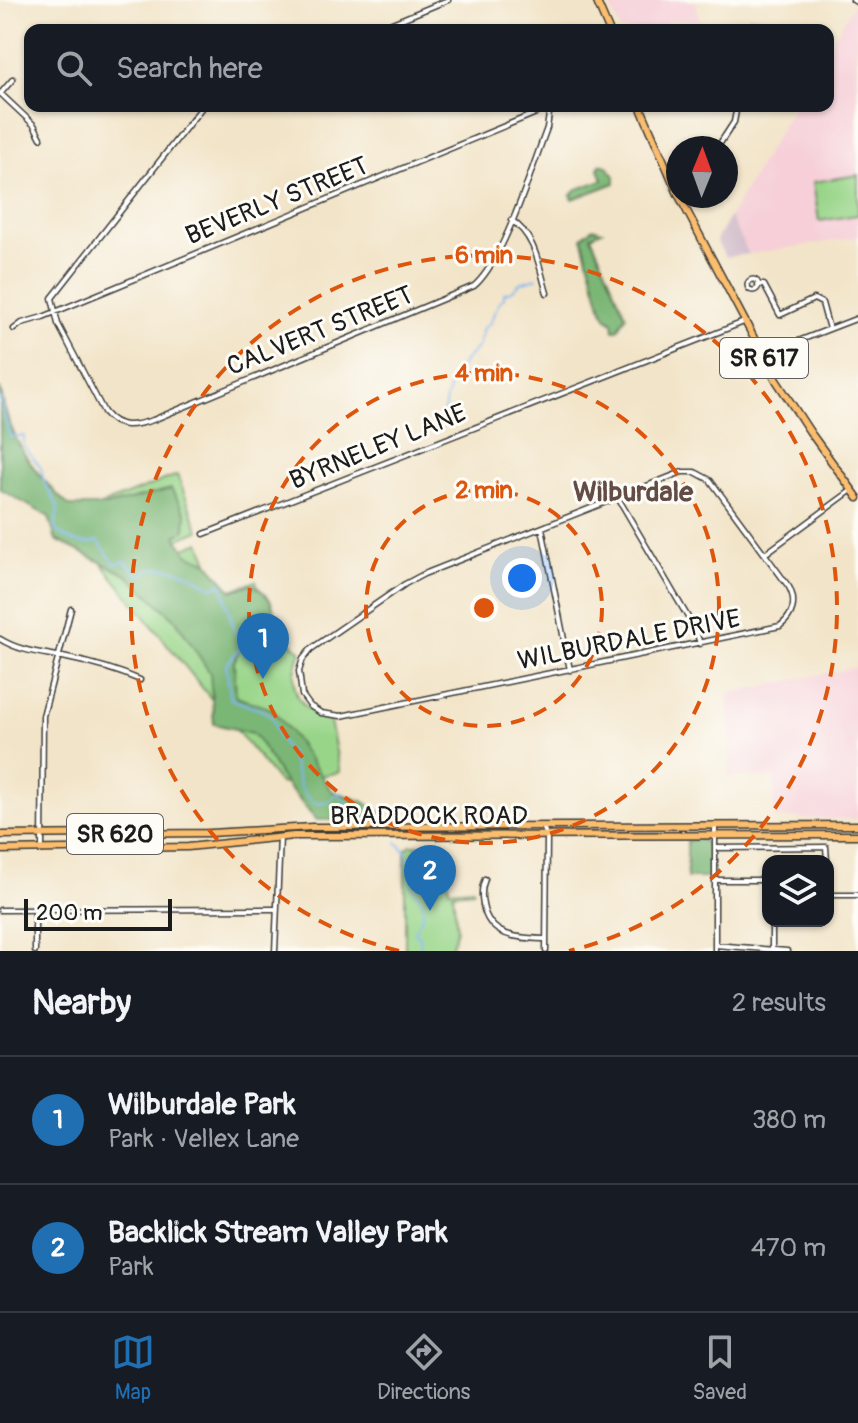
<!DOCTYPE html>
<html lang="en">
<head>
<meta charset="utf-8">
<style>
	body { margin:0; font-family:Pangolin,sans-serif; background:#242831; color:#f1f3f6 }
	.controls { position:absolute; right:24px; bottom:24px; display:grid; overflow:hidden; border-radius:16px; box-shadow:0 2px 6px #0004 }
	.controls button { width:72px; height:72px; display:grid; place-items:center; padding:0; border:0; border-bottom:2px solid #363941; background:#171b24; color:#f1f3f6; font:40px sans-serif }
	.compass { position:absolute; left:666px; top:136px; width:72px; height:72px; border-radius:50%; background:#171b24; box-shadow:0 2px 6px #0004; rotate:1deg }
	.scale { position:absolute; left:24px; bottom:20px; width:148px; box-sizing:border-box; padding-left:8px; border:4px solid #1c1c1c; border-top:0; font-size:22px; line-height:28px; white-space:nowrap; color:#1c1c1c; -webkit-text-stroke:6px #fdfcf7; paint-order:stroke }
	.you { position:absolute; left:522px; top:578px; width:28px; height:28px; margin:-20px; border:6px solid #fff; border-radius:50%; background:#1a73e8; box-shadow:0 0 0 12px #1a73e833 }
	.badge { display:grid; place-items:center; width:52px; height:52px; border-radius:50%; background:#1f6fb2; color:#fff; font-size:26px; font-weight:700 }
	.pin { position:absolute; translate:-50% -66px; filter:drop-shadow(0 2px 4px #0008) }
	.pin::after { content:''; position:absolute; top:42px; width:28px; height:24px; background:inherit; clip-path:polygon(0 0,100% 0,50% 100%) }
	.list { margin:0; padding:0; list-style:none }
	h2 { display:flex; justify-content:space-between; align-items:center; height:104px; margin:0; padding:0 32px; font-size:34px }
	h2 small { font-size:26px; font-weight:400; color:#9ea1a6 }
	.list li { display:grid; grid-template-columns:52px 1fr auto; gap:24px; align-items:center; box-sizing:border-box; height:128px; padding:0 32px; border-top:2px solid #363941 }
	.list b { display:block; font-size:30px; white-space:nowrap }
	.list p { margin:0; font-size:26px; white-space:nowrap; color:#9ea1a6 }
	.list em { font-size:26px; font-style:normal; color:#9ea1a6 }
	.icon { flex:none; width:44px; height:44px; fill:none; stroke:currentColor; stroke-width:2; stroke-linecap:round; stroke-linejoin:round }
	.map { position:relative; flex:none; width:858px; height:951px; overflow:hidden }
	.search { position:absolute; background:#171b24; box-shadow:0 2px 6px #0004; left:24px; right:24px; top:24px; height:88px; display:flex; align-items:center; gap:20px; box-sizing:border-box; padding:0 28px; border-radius:16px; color:#9ea1a6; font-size:30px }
	.sheet { height:360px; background:#171b24 }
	nav { display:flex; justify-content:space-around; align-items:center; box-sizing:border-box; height:112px; border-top:2px solid #363941; background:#171b24; font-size:22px; color:#9ea1a6 }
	nav a { display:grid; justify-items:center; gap:4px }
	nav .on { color:#1f6fb2 }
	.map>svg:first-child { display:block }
	.built { fill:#f6cfd8 }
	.industrial { fill:#d1bdca }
	.green { fill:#99d589; stroke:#5a7852; stroke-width:2 }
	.forest { fill:#7ab675; stroke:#4b6948; stroke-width:2 }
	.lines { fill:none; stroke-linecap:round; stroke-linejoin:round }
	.stream { stroke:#80b6ef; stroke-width:2 }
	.street-casing { stroke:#3c3a36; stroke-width:7 }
	.primary-casing { stroke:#3c3a36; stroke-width:9 }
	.street { stroke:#fff; stroke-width:4 }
	.primary { stroke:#fbbd6e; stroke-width:6 }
	.ring { fill:none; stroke:#de560d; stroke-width:4; stroke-dasharray:14 10 }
	.labels { text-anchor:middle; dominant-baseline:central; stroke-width:6; stroke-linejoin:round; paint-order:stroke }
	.shield { fill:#fdfcf7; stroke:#605f5e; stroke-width:2 }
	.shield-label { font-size:24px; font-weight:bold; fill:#1c1c1c }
	.street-label { font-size:26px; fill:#1c1c1c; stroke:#fdfcf7 }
	.neighbourhood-label { font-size:28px; font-weight:bold; fill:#624c45; stroke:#fdfcf7 }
	.centre { fill:#de560d; stroke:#fdfcf7; stroke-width:4 }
	.ring-label { font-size:24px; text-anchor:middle; font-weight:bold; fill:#de560d; stroke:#fdfcf7; stroke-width:6; stroke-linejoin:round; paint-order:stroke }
</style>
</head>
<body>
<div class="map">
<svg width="858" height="951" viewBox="0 0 858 951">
	<rect width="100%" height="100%" fill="#fdfcf7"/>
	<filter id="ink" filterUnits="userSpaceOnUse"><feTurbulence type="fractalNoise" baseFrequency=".0125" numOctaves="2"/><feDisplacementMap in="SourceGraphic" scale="16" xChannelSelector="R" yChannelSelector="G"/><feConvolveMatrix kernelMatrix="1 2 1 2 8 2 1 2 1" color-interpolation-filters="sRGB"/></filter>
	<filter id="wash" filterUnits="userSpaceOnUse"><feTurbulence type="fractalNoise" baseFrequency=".006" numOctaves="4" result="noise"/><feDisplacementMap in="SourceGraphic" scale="32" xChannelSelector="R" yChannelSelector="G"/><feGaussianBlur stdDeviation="1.8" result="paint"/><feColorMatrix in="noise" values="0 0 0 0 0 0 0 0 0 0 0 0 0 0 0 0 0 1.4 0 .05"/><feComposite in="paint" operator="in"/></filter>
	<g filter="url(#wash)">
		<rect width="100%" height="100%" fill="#f2e4c8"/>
		<path class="built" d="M607,0H687L696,2L700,20H666L671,30H621Z
			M856,0L858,237L749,254L730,216L794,106H828V48Z
			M858,667V819L774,818V777H729V693Z"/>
		<path class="industrial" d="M749,15L781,23L812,30H745Z
			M730,216L732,221L749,254L725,257L716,240Z"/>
		<path class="green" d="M858,175V215L819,221L813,182Z
			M177,475L199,531L163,545L167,555L200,542L221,594L256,581L275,630L301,651C287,687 294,706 330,721L340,772L280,784L66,519Z
			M411,845H448L449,890L473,888V891L453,893L457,929L450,951H405V850Z"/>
		<path class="forest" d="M600,164L607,166L615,176V183L573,199L571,195L577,189L603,180L599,169Z
			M593,228L602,231L591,236L626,316L618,330H614L613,322L606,317L602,309L582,237Z
			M0,388C9,440 32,471 69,506H106L171,489L186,514L185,530L176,536L187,554L207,562L232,591L251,584C276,597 278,613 270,639L248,630L234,662L236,697L272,709L289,730L332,791L362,801L382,813L385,820H317L285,784L257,738L252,733L214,724L210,673L175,619L127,575L56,540L49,517L0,489Z
			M687,840H702L709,846V878H687Z"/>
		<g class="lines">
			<path class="stream" d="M0,398L10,437L24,436V446L41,468L44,482L58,507L55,530C68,540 82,547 98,541L115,564L125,561L137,574H144L149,569C176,565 189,574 212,587L222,584C225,595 234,636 240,642V648L226,665L231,699L266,712L272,717L279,738L291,756L300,787L309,799L318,804L330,801L337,792L350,806L374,820
				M441,430L446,399L452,381L465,360L478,347L483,328L489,324L500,301L504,298V293L512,291L520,283L537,278
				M397,842L407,853L412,886L423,903V914L414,933L420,937L421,951"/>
		</g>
	</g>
	<g filter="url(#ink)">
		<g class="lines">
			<g class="street-casing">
				<path id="street" d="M853,0L858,3
					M375,30L448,0
					M0,93L34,125L41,138
					M1,93L13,79
					M203,106L52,298L58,324L104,412C118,430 134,426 153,420L474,286C504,261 532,167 547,128L550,107
					M717,148L734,122L737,106
					M511,220C536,236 539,267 547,293
					M747.5 285a5.5 5.5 0 1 1 11 0a5.5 5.5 0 1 1-11 0Z
					M758,285H764L780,315L814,299L822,303L829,329
					M14,329L22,323L43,317L553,106
					M762,355L858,318
					M682,472H695L710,480L789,587C797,602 793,616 780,626L341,716L321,713L310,706L302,695L299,671L303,659L311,649L405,584L424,574Z
					M618,498L696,631L700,644
					M542,528L570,670
					M204,534L744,322
					M765,554L852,490
					M0,639C21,652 44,653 67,658C92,663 117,670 140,680
					M543,827L547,836L546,951
					M715,848L826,847L827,861
					M42,850L43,716L71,609
					M485,879C481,888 481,895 483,905C489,938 518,938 545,939
					M715,880H768
					M828,895H858
					M0,910L277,909
					M35,910V951
					M772,921V949
					M715,945L787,951
					M275,951L280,837
					M715,951V826"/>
			</g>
			<g class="primary-casing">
				<path id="primary" d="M596,0L609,30
					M640,106L678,194
					M679,196L776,380L810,432L858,498
					M0,835L210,833L312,827L858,825
					M0,850L188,847L294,836L858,835"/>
			</g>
			<use href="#street" class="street"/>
			<use href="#primary" class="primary"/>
		</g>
	</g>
	<g class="ring">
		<circle cx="484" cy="608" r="118"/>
		<circle cx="484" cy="608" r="235"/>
		<path d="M399 951A353 353 0 1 1 569 951"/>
	</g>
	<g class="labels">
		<g class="shield">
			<rect x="720" y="338" width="88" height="40" rx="6"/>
			<rect x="67" y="814" width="96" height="40" rx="6"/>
		</g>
		<g class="shield-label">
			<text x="764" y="358">SR 617</text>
			<text x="115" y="834">SR 620</text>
		</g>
		<g class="street-label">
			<text transform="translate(277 201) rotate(-22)">BEVERLY STREET</text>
			<text transform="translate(320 331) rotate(-22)">CALVERT STREET</text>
			<text transform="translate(378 447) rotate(-22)">BYRNELEY LANE</text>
			<text transform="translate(629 640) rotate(-11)">WILBURDALE DRIVE</text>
			<text x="429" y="816">BRADDOCK ROAD</text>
		</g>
		<g class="neighbourhood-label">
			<text x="633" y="492">Wilburdale</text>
		</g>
	</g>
	<circle cx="484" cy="608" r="12" class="centre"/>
	<g class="ring-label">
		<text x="484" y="263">6 min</text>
		<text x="484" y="381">4 min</text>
		<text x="484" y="498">2 min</text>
	</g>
</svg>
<div class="controls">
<button><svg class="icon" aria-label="layers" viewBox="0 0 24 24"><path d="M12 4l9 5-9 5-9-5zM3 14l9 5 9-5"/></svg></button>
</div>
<svg class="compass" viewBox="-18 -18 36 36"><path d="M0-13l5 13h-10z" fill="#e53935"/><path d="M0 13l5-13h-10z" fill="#9ea1a6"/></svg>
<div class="scale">200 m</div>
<div class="you"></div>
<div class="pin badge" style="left:263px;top:679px">1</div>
<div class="pin badge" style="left:430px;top:911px">2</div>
<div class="search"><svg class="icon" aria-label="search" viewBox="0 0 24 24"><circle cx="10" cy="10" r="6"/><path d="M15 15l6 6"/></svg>Search here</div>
</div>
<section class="sheet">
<h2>Nearby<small>2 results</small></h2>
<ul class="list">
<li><span class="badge">1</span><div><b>Wilburdale Park</b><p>Park · Vellex Lane</p></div><em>380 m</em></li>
<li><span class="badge">2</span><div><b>Backlick Stream Valley Park</b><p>Park</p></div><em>470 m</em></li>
</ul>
</section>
<nav>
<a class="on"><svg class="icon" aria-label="map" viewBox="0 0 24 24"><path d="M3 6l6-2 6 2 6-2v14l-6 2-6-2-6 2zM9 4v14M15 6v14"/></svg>Map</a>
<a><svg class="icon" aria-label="directions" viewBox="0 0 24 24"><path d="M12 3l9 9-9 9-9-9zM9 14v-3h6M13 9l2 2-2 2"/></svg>Directions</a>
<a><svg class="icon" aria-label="saved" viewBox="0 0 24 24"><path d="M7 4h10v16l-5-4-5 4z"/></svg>Saved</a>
</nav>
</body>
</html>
